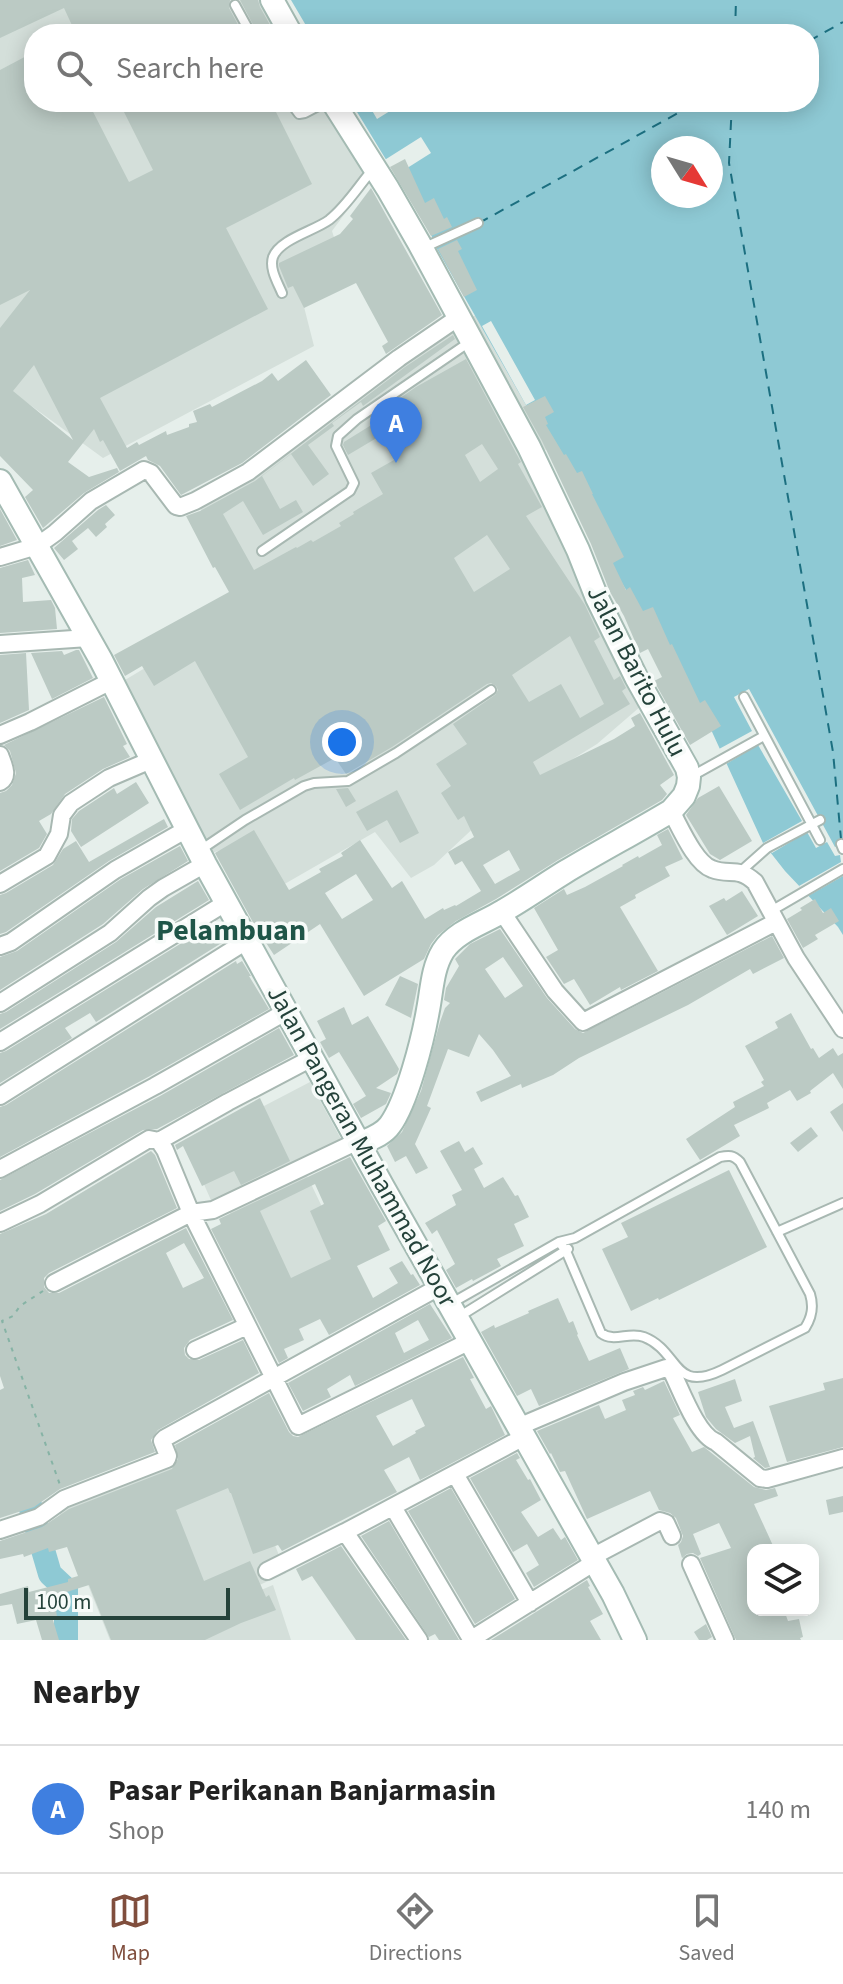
<!DOCTYPE html>
<html lang="en">
<head>
<meta charset="utf-8">
<style>
	body { margin:0; font-family:"Source Sans 3",sans-serif; background:#f2f2f2; color:#222 }
	.controls { position:absolute; right:24px; bottom:24px; display:grid; overflow:hidden; border-radius:16px; box-shadow:0 4px 20px #0003 }
	.controls button { width:72px; height:72px; display:grid; place-items:center; padding:0; border:0; border-bottom:2px solid #e0e0e0; background:#fff; color:#222; font:40px sans-serif }
	.compass { position:absolute; left:651px; top:136px; width:72px; height:72px; border-radius:50%; background:#fff; box-shadow:0 4px 20px #0003; rotate:127deg }
	.scale { position:absolute; left:24px; bottom:20px; width:206px; box-sizing:border-box; padding-left:8px; border:4px solid #24423a; border-top:0; font-size:22px; line-height:28px; white-space:nowrap; color:#24423a; -webkit-text-stroke:6px #f7fbf9; paint-order:stroke }
	.you { position:absolute; left:342px; top:742px; width:28px; height:28px; margin:-20px; border:6px solid #fff; border-radius:50%; background:#1a73e8; box-shadow:0 0 0 12px #1a73e833 }
	.badge { display:grid; place-items:center; width:52px; height:52px; border-radius:50%; background:#804e3d; color:#fff; font-size:26px; font-weight:700 }
	.pin { position:absolute; translate:-50% -66px; filter:drop-shadow(0 2px 4px #0008) }
	.pin::after { content:''; position:absolute; top:42px; width:28px; height:24px; background:inherit; clip-path:polygon(0 0,100% 0,50% 100%) }
	.list { margin:0; padding:0; list-style:none }
	h2 { display:flex; justify-content:space-between; align-items:center; height:104px; margin:0; padding:0 32px; font-size:34px }
	h2 small { font-size:26px; font-weight:400; color:#767676 }
	.list li { display:grid; grid-template-columns:52px 1fr auto; gap:24px; align-items:center; box-sizing:border-box; height:128px; padding:0 32px; border-top:2px solid #e0e0e0 }
	.list b { display:block; font-size:30px; white-space:nowrap }
	.list p { margin:0; font-size:26px; white-space:nowrap; color:#767676 }
	.list em { font-size:26px; font-style:normal; color:#767676 }
	.icon { flex:none; width:44px; height:44px; fill:none; stroke:currentColor; stroke-width:2; stroke-linecap:round; stroke-linejoin:round }
	.map { position:relative; flex:none; width:843px; height:1640px; overflow:hidden }
	.search { position:absolute; background:#fff; box-shadow:0 4px 20px #0003; left:24px; right:24px; top:24px; height:88px; display:flex; align-items:center; gap:20px; box-sizing:border-box; padding:0 28px; border-radius:32px; color:#767676; font-size:30px }
	.sheet { height:232px; background:#fff }
	nav { display:flex; justify-content:space-around; align-items:center; box-sizing:border-box; height:112px; border-top:2px solid #e0e0e0; background:#fff; font-size:22px; color:#767676 }
	nav a { display:grid; justify-items:center; gap:4px }
	nav .on { color:#804e3d }
	.map>svg:first-child { display:block }
	.built { fill:#d4dfda }
	.water { fill:#8ec9d4; fill-rule:evenodd }
	.pier { fill:#e6efeb }
	.lines { fill:none; stroke-linecap:round; stroke-linejoin:round }
	.river { stroke:#8ec9d4; stroke-width:24 }
	.ferry { stroke:#1c6f80; stroke-width:2; stroke-dasharray:10 8; stroke-linecap:butt }
	.building { fill:#bbcac4; fill-rule:evenodd }
	.lane-casing { stroke:#a8b8b2; stroke-width:12 }
	.street-casing { stroke:#a8b8b2; stroke-width:20 }
	.secondary-casing { stroke:#a4bbb3; stroke-width:26 }
	.path { stroke:#86b3a5; stroke-width:2; stroke-dasharray:4 6; stroke-linecap:butt }
	.lane { stroke:#fff; stroke-width:8 }
	.street { stroke:#fff; stroke-width:16 }
	.secondary { stroke:#fff; stroke-width:22 }
	.labels { text-anchor:middle; dominant-baseline:central; stroke-width:7; stroke-linejoin:round; paint-order:stroke }
	.street-label { font-size:26px; fill:#24423a; stroke:#f7fbf9 }
	.quarter-label { font-size:30px; font-weight:bold; fill:#1f5548; stroke:#f7fbf9 }
</style>
</head>
<body>
<div class="map">
<svg width="843" height="1640" viewBox="0 0 843 1640">
	<rect width="100%" height="100%" fill="#e6efeb"/>
	<path class="built" d="M0,0H267L286,34H34V102H324L369,181L332,231L346,275L302,299L314,346L103,458L0,383Z
		M476,315L558,442L534,457L545,503L598,623L641,706L597,744L497,806L434,865L411,878L375,832L255,901L224,849L209,854L206,842L125,680L190,641L263,606L199,507L455,324Z
		M310,1082L342,1141L214,1207L187,1146Z
		M302,1165L355,1276L270,1315L226,1203Z
		M233,1439L286,1573L139,1640H110L57,1507Z
		M273,1585L291,1640H143Z"/>
	<path class="water" d="M291,0H843V935L838,927L785,871L763,843L702,710L611,566L551,449L437,249L430,232L351,102H809V34H311ZM663,148H711V196H663Z"/>
	<path class="pier" d="M367,102H403V103L377,119Z
		M421,137L431,153L393,177L383,161Z
		M491,321L535,400L526,405L482,326Z
		M749,689L835,847L843,843V876L808,896L799,886L841,862L840,855L835,856L827,842L816,848L807,832L772,853L763,843L802,821L758,745L726,764L719,749L752,731L734,697Z"/>
	<g class="lines">
		<path class="river" d="M22,1478L50,1574L66,1589V1640"/>
		<path class="ferry" d="M735,34L736,0
			M809,41L843,22
			M732,102L729,163L833,752L841,839
			M479,223L698,102"/>
	</g>
	<path class="building" d="M0,0H230L229,8L243,34H76L64,8L0,38Z
		M240,0H258L260,7L275,34H258Z
		M34,52V102H88L129,182L153,170L119,102H271L312,184L226,228L268,309L100,398L127,448L137,442L139,445L166,431L167,435L189,427V424L197,422L193,411L210,404L212,407L262,381L272,373L278,381L306,360L331,395L242,463L181,495L160,466L148,460L146,456L120,471L103,440L100,442L94,429L68,462L89,477L117,468L119,472L84,493L43,528L25,497L33,490L0,456V328L30,290L0,305V70ZM34,365L73,440L13,391Z
		M405,159L425,203L434,198L444,219L447,217L452,227L431,236L390,167Z
		M371,188L442,315L386,354L382,346L388,342L356,283L304,308L293,286L288,288L279,266V263L340,234L353,219L350,216Z
		M457,240L462,249L458,251L477,290L464,297L438,249Z
		M453,335L455,339L363,406L361,402L332,423L334,426L308,445L329,474L313,486L291,454L262,476L280,509L296,500L303,512L263,535L243,501L223,514L254,570L296,547L297,548L311,540L313,542L341,526L339,523L354,514L353,512L383,494L371,473L394,460L380,436L348,455L343,445L344,442L373,424L370,419L416,387L466,359L516,453L521,462L518,464L542,507L526,516L585,605L600,637L594,641L614,680L620,676L626,688L622,691L630,704L533,762L540,775L614,739L635,726L631,718L640,713L674,775L660,785L667,794L662,800L558,860L496,899L456,921L438,935L431,944L424,959L364,996L320,924L274,955L255,926L215,853L254,830L289,890L321,872L319,869L343,856L341,853L360,840L392,888L402,881L425,919L443,908L444,910L455,905L456,906L481,891L462,861L455,865L448,852L474,837L464,816L458,820L441,793L451,786L436,764L467,744L453,724L495,695L498,690L496,686L491,683L487,684L392,747L346,774L335,758L295,780L294,778L240,810L219,774L248,757L195,661L154,686L142,666L125,676L114,655L229,592L215,567L213,568L186,516L200,511L255,481L405,367ZM482,444L498,469L480,482L465,455ZM487,535L510,569L474,592L454,558ZM570,636L604,704L580,718L561,684L529,702L512,675ZM509,850L520,870L495,884L483,865ZM356,874L373,900L342,919L325,893Z
		M545,396L554,412L545,417L548,424L546,425L564,455L566,454L577,473L582,471L593,494H592L624,557L613,563L626,590L630,587L643,611L653,607L670,645L672,644L700,703L705,700L721,726L690,745L654,681L662,677L648,649L640,653L624,616L610,592L591,544L542,441L523,407Z
		M106,505L115,515L105,524L107,527L96,537L88,528L72,541L78,549L64,560L54,548L98,510Z
		M0,509L17,540L0,546Z
		M28,560L35,575L22,578L23,602L51,600L55,608L57,629L0,633V568Z
		M76,650H79L93,678L52,699L31,653L62,651L64,655Z
		M26,653L29,710L0,723V655Z
		M104,697L127,744L123,746L130,757L103,769L65,794L51,814L39,821L47,834L39,848L0,871V793L6,791L12,785L16,773L10,751L4,745Z
		M136,782L149,803L81,847L71,831L72,819L79,811L114,788L117,794Z
		M719,786L752,841L720,860L710,854L686,815L698,798Z
		M348,788L356,801L346,807L336,789Z
		M397,790L419,833L400,843L387,820L367,831L356,812Z
		M164,819L168,827L109,861L6,932L0,934V895L6,893L53,865L63,849L76,841L89,862Z
		M668,829L683,859L665,867L670,876L635,895L636,898L620,907L658,971L621,990L620,987L590,1005L574,979L564,984L546,957L558,950L534,908L564,889L567,895L585,887L623,866L622,865L638,856L639,858L662,845L657,835Z
		M180,846L188,861L143,889L103,924L0,990V957L17,951L121,879Z
		M198,881L209,900L0,1029V1014L6,1012L116,942L156,907Z
		M742,891L758,916L727,935L709,906L724,898L726,901Z
		M815,899L823,913L831,908L839,921L815,935L818,939L803,948L787,919L802,910L800,908Z
		M211,925L223,942L96,1022L90,1013L65,1028L72,1038L0,1083V1053L6,1051Z
		M500,929L547,998L575,1029L583,1033L772,936L784,958L753,974L750,969L738,976L688,1005L579,1058L553,1075L522,1088L521,1084L481,1102L476,1092L511,1076L493,1050L479,1034L469,1057L448,1049L427,1106L431,1108L415,1144L428,1168L416,1174L406,1156L395,1162L387,1146L402,1132L421,1091L440,1022L445,1008L450,1003L444,1000L446,988L459,966L455,959L470,944ZM503,957L523,986L505,998L485,969Z
		M236,961L237,964L242,961L251,976H249L269,1009L150,1076L0,1157V1107L6,1105Z
		M400,976L418,984L411,1018L385,1005Z
		M344,1007L352,1025L368,1016L399,1069L397,1074L376,1088L391,1093L386,1104L361,1118L353,1104L366,1096L339,1052L329,1058L320,1042L326,1039L317,1021Z
		M791,1013L811,1049L813,1048L819,1058L833,1048L838,1056L843,1053V1089L833,1073L810,1091L811,1093L797,1101L790,1090L767,1103L769,1108L734,1125L740,1136L700,1160L686,1139L735,1107L733,1102L764,1086L761,1082L764,1080L745,1046L778,1028L775,1022Z
		M279,1028L294,1055L157,1129L143,1130L35,1194L0,1211V1180L160,1096Z
		M260,1098L290,1161L241,1185L234,1171L202,1186L183,1146L177,1150L175,1145Z
		M843,1103V1132L830,1112Z
		M811,1127L818,1136L798,1152L790,1143Z
		M459,1141L465,1152L473,1147L483,1164L474,1169L484,1188L503,1177L515,1196L518,1195L529,1217L514,1224L524,1246L497,1259L501,1266L473,1281L472,1279L456,1288L446,1270L455,1264L437,1230L432,1234L425,1223L456,1205L452,1195L462,1190L440,1151Z
		M151,1151L155,1155L177,1208L49,1273L44,1278V1287L49,1293H59L186,1228L233,1320L190,1340L184,1348L185,1355L189,1359L199,1360L243,1340L259,1373L158,1430L151,1440L155,1452L60,1489L34,1507L0,1518V1390L4,1388L0,1376V1234L46,1214ZM184,1243L204,1278L183,1288L166,1253Z
		M350,1157L386,1221L378,1226L390,1250L357,1266L373,1298L398,1283L389,1268L402,1261L411,1275L413,1274L420,1285L329,1335L320,1319L299,1329L304,1340L284,1349L288,1358L279,1363L211,1229L221,1224L219,1219ZM315,1184L324,1204L310,1211L331,1259L291,1278L260,1211Z
		M729,1170L767,1247L659,1300L658,1298L631,1311L602,1249L628,1237L621,1223Z
		M558,1298L569,1323L573,1321L578,1334L577,1335L589,1361L620,1348L629,1369L539,1406L531,1389L517,1396L481,1332L494,1325L495,1328L529,1313L528,1311Z
		M430,1304L452,1338L355,1386L350,1375L327,1389L331,1397L303,1411L288,1383ZM418,1320L429,1340L404,1353L395,1333Z
		M463,1357L474,1378L470,1379L486,1409L491,1406L505,1435L420,1480L409,1457L384,1470L397,1492L282,1551L278,1545L253,1554L231,1493H230L228,1488L176,1510L204,1581L250,1561L266,1597L269,1595L276,1610L241,1623L205,1640H111L89,1585L54,1596L57,1617H52L59,1640H42L36,1620L17,1624L12,1604L0,1606V1594L28,1586L29,1592L68,1582V1579L78,1576L67,1547L49,1552L48,1548L24,1557L23,1554L0,1559V1541L42,1527L69,1509L172,1469L178,1459L175,1445L269,1393L289,1432L293,1436L298,1437ZM412,1399L425,1426L415,1431L416,1433L393,1446L376,1416Z
		M843,1378V1447L787,1462L769,1406L825,1390L823,1383Z
		M735,1379L742,1401L725,1407L734,1428L753,1421L770,1467L765,1468L753,1458L755,1457L750,1436L735,1443L716,1429L706,1417L698,1392Z
		M664,1381L680,1415L673,1418L692,1452L704,1447L754,1487L766,1490L775,1488L778,1496L754,1504L775,1550H753V1590L750,1591L753,1601V1610H784L788,1621L799,1619L803,1637L800,1638L801,1640H736L700,1558L731,1548L719,1523L693,1534L701,1554L698,1556L693,1553L687,1554L682,1558L678,1545L681,1542L683,1536L676,1518L670,1513L659,1510L650,1491L587,1519L565,1471L560,1472L551,1453L550,1454L537,1431L599,1405L605,1419L626,1410L622,1400L635,1395L633,1391L643,1387L645,1390Z
		M517,1453L520,1458L516,1460L528,1480L530,1479L541,1500L521,1512L538,1537L553,1528L561,1540L565,1537L578,1560L534,1587L526,1573L539,1565L527,1544L513,1552L470,1478Z
		M451,1488L515,1599L475,1624L408,1511Z
		M843,1496V1512L829,1515L826,1500Z
		M389,1521L459,1640H439L435,1634L429,1637L361,1536Z
		M341,1546L406,1640H356L312,1576L302,1581L296,1569Z
		M587,1580L590,1586L588,1587L603,1614L590,1621L601,1640H491Z
		M706,1624L712,1637L707,1640H699L694,1632Z"/>
	<g class="lines">
		<g class="lane-casing">
			<path id="lane" d="M235,5L251,34
				M290,102L299,114L305,113L326,102
				M423,248L478,223
				M282,293C278,283 269,269 273,257C280,239 314,231 329,220C347,206 359,185 374,168
				M262,551L350,491L354,483L336,446L338,436L357,419L471,341
				M744,697L820,840
				M692,776L764,736
				M841,844L843,849
				M199,851L245,820L304,786L314,783L348,781L396,753L491,690
				M740,872L767,848L820,820
				M771,911L843,869
				M777,1232L843,1203
				M450,1304L559,1242L575,1238L720,1157C729,1155 733,1155 740,1162L810,1294C814,1307 812,1317 805,1328L722,1370C672,1394 680,1351 644,1337C629,1331 614,1343 601,1333L566,1251L559,1242
				M457,1318L568,1249"/>
		</g>
		<g class="street-casing">
			<path id="street" d="M0,557L37,546L55,533L91,501L144,470L151,473L176,506L180,507L195,501L248,472L399,358L459,317
				M0,644L88,638
				M0,735L30,722L111,681
				M0,755C3,764 10,776 0,782
				M671,811C680,827 695,863 712,869C730,876 737,866 755,882L796,958L843,1029
				M0,884L47,856L59,834L62,815L71,803L109,778L151,760
				M502,912L555,991L583,1022L776,922
				M0,946L11,942L115,870L187,829
				M0,1003L110,933L149,898L163,888L205,864
				M0,1042L227,902
				M0,1096L248,940
				M159,1141L228,1102L312,1058
				M0,1169L155,1086L287,1011
				M0,1223L40,1204L149,1139L159,1141L165,1150L191,1213L298,1426L470,1341
				M54,1283L191,1213L213,1210L358,1141
				M195,1350L247,1326
				M518,1427L624,1382L666,1368L672,1372C681,1390 697,1435 716,1442L760,1478L767,1479L843,1458
				M455,1474L530,1603
				M393,1507L471,1639
				M0,1530L39,1517L64,1499L167,1459L168,1456L162,1441L165,1438L439,1287
				M592,1557L660,1521L666,1523L672,1536
				M691,1564L725,1640
				M267,1571L345,1532
				M419,1640L345,1532L524,1437
				M470,1640L595,1562"/>
		</g>
		<g class="secondary-casing">
			<path id="secondary" d="M272,0L291,34
				M333,102L388,189L419,243L529,447L578,550L597,598L636,677L687,768L689,777L688,786L684,796L671,811C636,832 600,851 565,872C544,885 524,899 503,911C484,923 456,931 443,951C432,969 432,990 428,1010C423,1039 407,1102 390,1125C383,1135 370,1139 359,1144
				M0,481L101,660L205,864L383,1187L613,1594L635,1640"/>
		</g>
		<path class="path" d="M43,1291L20,1306L13,1316L2,1321L60,1485"/>
		<use href="#lane" class="lane"/>
		<use href="#street" class="street"/>
		<use href="#secondary" class="secondary"/>
	</g>
	<g class="labels">
		<g class="street-label">
			<text transform="translate(637 671) rotate(63)">Jalan Barito Hulu</text>
			<text transform="translate(362 1146) rotate(61)">Jalan Pangeran Muhammad Noor</text>
		</g>
		<g class="quarter-label">
			<text x="231" y="930">Pelambuan</text>
		</g>
	</g>
</svg>
<div class="controls">
<button><svg class="icon" aria-label="layers" viewBox="0 0 24 24"><path d="M12 4l9 5-9 5-9-5zM3 14l9 5 9-5"/></svg></button>
</div>
<svg class="compass" viewBox="-18 -18 36 36"><path d="M0-13l5 13h-10z" fill="#e53935"/><path d="M0 13l5-13h-10z" fill="#767676"/></svg>
<div class="scale">100 m</div>
<div class="you"></div>
<div class="pin badge" style="left:396px;top:463px;background:#3f7fe0">A</div>
<div class="search"><svg class="icon" aria-label="search" viewBox="0 0 24 24"><circle cx="10" cy="10" r="6"/><path d="M15 15l6 6"/></svg>Search here</div>
</div>
<section class="sheet">
<h2>Nearby<small></small></h2>
<ul class="list">
<li><span class="badge" style="background:#3f7fe0">A</span><div><b>Pasar Perikanan Banjarmasin</b><p>Shop</p></div><em>140 m</em></li>
</ul>
</section>
<nav>
<a class="on"><svg class="icon" aria-label="map" viewBox="0 0 24 24"><path d="M3 6l6-2 6 2 6-2v14l-6 2-6-2-6 2zM9 4v14M15 6v14"/></svg>Map</a>
<a><svg class="icon" aria-label="directions" viewBox="0 0 24 24"><path d="M12 3l9 9-9 9-9-9zM9 14v-3h6M13 9l2 2-2 2"/></svg>Directions</a>
<a><svg class="icon" aria-label="saved" viewBox="0 0 24 24"><path d="M7 4h10v16l-5-4-5 4z"/></svg>Saved</a>
</nav>
</body>
</html>
